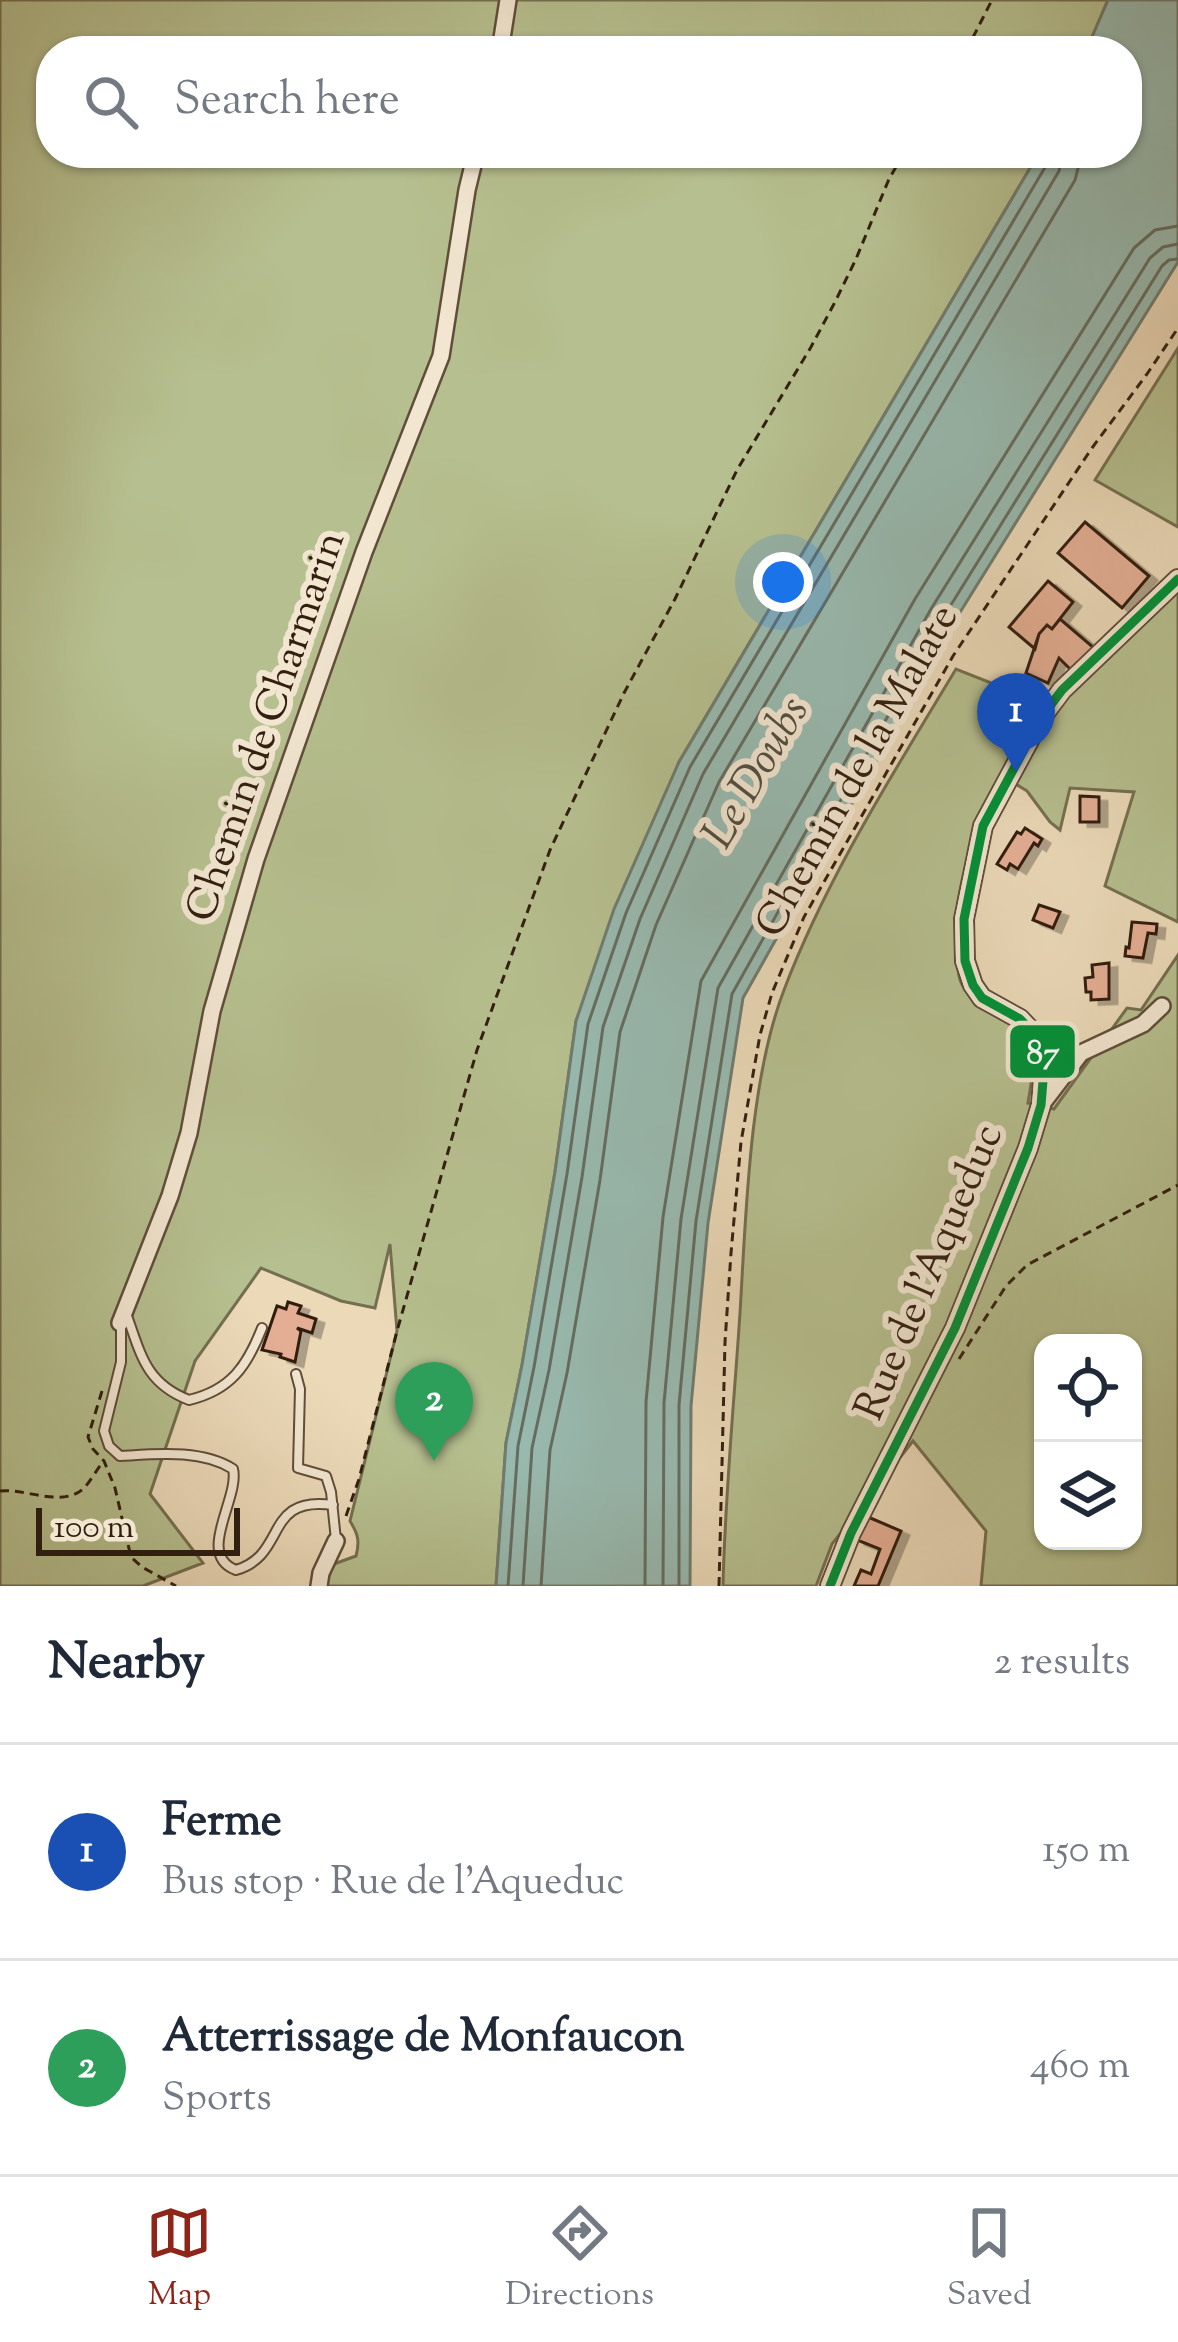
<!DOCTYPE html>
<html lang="en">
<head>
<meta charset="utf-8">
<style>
	body { margin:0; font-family:"Sorts Mill Goudy",serif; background:#f2f2f3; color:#1f2937 }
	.controls { position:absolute; right:36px; bottom:36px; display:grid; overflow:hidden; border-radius:24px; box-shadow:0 3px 9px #0004 }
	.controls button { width:108px; height:108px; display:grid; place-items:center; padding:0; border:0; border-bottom:3px solid #e0e1e3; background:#fff; color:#1f2937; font:60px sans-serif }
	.scale { position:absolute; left:36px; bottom:30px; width:204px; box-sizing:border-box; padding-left:12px; border:6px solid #331f10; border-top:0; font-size:33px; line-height:42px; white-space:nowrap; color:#331f10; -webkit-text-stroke:9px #f2e6d1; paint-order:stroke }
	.you { position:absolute; left:783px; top:582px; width:42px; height:42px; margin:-30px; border:9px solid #fff; border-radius:50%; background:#1a73e8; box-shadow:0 0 0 18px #1a73e833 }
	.badge { display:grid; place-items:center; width:78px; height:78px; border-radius:50%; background:#8f2418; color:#fff; font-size:39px; font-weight:700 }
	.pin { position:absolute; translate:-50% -99px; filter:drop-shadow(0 3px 6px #0008) }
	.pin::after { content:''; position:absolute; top:63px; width:42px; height:36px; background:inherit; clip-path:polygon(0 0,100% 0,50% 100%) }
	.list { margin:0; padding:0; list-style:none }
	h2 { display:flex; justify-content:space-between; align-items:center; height:156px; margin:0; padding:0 48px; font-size:51px }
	h2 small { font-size:39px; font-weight:400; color:#747a83 }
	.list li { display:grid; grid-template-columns:78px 1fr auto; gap:36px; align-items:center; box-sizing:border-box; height:216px; padding:0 48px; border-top:3px solid #e0e1e3 }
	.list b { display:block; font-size:45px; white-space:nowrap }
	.list p { margin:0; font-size:39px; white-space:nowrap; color:#747a83 }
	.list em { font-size:39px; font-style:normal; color:#747a83 }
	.icon { flex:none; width:66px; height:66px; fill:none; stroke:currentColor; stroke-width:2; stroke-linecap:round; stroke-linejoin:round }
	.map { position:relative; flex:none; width:1178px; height:1586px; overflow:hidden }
	.search { position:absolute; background:#fff; box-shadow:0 3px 9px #0004; left:36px; right:36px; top:36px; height:132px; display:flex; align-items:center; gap:30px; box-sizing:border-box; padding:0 42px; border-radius:48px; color:#747a83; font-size:45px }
	.sheet { height:588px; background:#fff }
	nav { display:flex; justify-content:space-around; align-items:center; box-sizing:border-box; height:168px; border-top:3px solid #e0e1e3; background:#fff; font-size:33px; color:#747a83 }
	nav a { display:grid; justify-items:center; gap:6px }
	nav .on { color:#8f2418 }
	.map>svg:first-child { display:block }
	.green { fill:#b6bf8f; stroke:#746f50; stroke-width:3; fill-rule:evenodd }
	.water { fill:#98bab0; stroke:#707c70; stroke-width:3 }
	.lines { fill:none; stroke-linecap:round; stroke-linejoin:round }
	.shore { stroke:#666c60; stroke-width:3 }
	.building { fill:#e4ae94; stroke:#331f10; stroke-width:3; filter:url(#shadow) }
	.service-casing { stroke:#614e3a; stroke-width:12 }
	.minor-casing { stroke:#614e3a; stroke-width:20 }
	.tertiary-casing { stroke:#614e3a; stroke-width:22 }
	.path { stroke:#331f10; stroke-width:3; stroke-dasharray:9 6; stroke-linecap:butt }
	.service { stroke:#f2e6d1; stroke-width:8 }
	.minor { stroke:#f2e6d1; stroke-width:15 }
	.tertiary { stroke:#f2e6d1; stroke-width:18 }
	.bus-1-casing { stroke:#f2e6d1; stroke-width:18 }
	.bus-1 { stroke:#009037; stroke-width:9 }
	.labels { text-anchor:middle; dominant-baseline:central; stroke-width:12; stroke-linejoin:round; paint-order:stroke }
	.street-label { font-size:42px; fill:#331f10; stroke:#f2e6d1 }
	.water-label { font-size:45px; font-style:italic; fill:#514e40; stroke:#f2e6d1 }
	.line-badge { stroke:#f2e6d1; stroke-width:4.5 }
	.badge-label { font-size:33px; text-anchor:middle; font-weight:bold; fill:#fff }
</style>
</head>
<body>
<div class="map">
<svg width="1178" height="1586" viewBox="0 0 1178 1586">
	<defs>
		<filter id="shadow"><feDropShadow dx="8" dy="4.5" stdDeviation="0" flood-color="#0004"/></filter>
	</defs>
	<rect width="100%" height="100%" fill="#ebd9b8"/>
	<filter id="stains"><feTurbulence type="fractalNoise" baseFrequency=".00167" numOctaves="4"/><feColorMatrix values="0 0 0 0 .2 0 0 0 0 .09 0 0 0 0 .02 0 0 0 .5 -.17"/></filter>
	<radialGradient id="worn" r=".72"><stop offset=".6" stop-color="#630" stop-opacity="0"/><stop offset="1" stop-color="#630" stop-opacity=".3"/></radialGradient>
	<path class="green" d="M0,0H1108L1086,51H51V153H1039L679,762L576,1021L555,1172L522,1365L506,1443L496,1586H319L331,1565L356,1556C360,1541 358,1534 350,1521L397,1331L390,1244L375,1308L341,1301L261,1268L195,1361L150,1494L203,1563L143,1586H0Z
		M1178,348V527L1095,480Z
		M1178,579V922L1105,886L1134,792L1070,788L1060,830L1050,822L1027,791L1004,777C975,836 951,885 957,952C958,964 957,978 964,988C973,1002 986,1007 1000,1016C1039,1041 1035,1061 1028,1103L1054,1109L1127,1008L1141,1010L1178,955V1586H981L986,1531L913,1441L832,1544L816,1586H723C725,1495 734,1404 740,1313C746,1215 749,1081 784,990C827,877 894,772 956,669L999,686L997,728L1023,751L1041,718ZM1043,1343H1133V1541H1043Z"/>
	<path class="water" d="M1108,0H1178V262L954,622L743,998L708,1223L691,1406L690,1586H496L506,1443L522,1365L555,1172L576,1021L614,909L679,762L1039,153H1127V51H1086Z"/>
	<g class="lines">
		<path class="shore" d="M508,1586L518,1446L534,1367L567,1174L588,1024L626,913L690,767L1047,164L1048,153
			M523,1586L532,1448L549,1370L582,1177L603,1027L640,919L703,774L1059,171L1063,153
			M541,1586L550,1450L567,1373L600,1180L620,1032L656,925L719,782L1075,180L1082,153
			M645,1586L646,1402L663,1217L701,981L915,599L1134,248L1155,230L1178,226
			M663,1586L664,1403L681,1219L718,988L931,609L1150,258L1163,247L1178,244
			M679,1586V1405L696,1221L732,994L944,616L1162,266L1169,260L1178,259"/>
	</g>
	<path class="building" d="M1085,522L1149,576L1122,608L1058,553Z
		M1048,581L1073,602L1052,629L1047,625L1039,634L1035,649L1009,627Z
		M1060,619L1094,648L1071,670L1059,658L1048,683L1026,673L1039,634L1047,625L1052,629Z
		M1080,796L1099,797V822H1080Z
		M1025,828L1042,839L1038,846L1034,843L1018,869L1010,864L1007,870L997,864L1017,832L1021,834Z
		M1039,905L1060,912L1053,928L1033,920Z
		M1132,922L1157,924L1156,934L1148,933L1143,958L1125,956L1126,947L1129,948Z
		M1109,963V999L1091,1000V992H1086L1085,978L1093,977L1092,965Z
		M288,1302L301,1306L298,1313L316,1319L312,1333L297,1328L301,1331L295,1362L280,1357L281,1354L262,1350L277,1306L286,1309Z
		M868,1517L901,1531L878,1586H854L861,1570L871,1574L880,1549L857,1540Z"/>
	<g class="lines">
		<g class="service-casing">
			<path id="service" d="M126,1313C141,1354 145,1383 189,1400C231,1390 247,1366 262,1328
				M121,1321V1362L104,1431L109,1446L120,1456C156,1454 201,1449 233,1469C240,1498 195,1555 236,1570C288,1555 263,1495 333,1505
				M296,1374L300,1389L298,1468L326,1476L331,1492L336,1540"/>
		</g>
		<g class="minor-casing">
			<path id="minor" d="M500,51L508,0
				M1042,1104L1081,1053L1143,1024L1162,1006
				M120,1323L170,1196L189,1133L212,1011L256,859L364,552L441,356L467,190L476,153
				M319,1586L321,1573L336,1541"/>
		</g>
		<g class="tertiary-casing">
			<path id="tertiary" d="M830,1586L851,1533L955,1328L1028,1148L1041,1105L1045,1057L1037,1037L1020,1019L982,998L973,985L965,961L964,919L983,826L1041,718L1062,690L1178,579"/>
		</g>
		<path class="path" d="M966,51L992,0
			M959,1359L1006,1286L1027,1265L1178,1185
			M102,1391L88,1437L93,1449L104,1461L115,1488L131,1557L142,1567L176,1586
			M0,1491C26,1488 64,1509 85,1487C91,1480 96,1471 102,1463
			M346,1516L359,1479L397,1331L477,1050L550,850L624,693L675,599L737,470L811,347L835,302L856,259L889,179L904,153
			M719,1586L725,1342L731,1253L741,1142L760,1035L772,993L804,917L953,656L1092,448L1147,374L1178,328"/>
		<use href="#service" class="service"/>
		<use href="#minor" class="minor"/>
		<use href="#tertiary" class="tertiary"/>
		<g class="bus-1-casing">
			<path id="bus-1" d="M830,1586L851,1533L955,1328L1028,1148L1041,1105L1045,1057L1037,1037L1020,1019L982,998L973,985L965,961L964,919L983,826L1041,718L1062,690L1178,579"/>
		</g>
		<use href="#bus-1" class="bus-1"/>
	</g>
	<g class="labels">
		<g class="street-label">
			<text transform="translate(268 727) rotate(-71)">Chemin de Charmarin</text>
			<text transform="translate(859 772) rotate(-61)">Chemin de la Malate</text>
			<text transform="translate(931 1273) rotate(-67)">Rue de l'Aqueduc</text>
		</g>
		<g class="water-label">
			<text transform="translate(758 774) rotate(-60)">Le Doubs</text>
		</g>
	</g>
	<rect class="line-badge" x="1008" y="1023" width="69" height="57" rx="12" fill="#009037"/>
	<g class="badge-label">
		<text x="1043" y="1063">87</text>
	</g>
	<rect width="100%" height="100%" filter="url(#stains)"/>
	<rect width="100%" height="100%" fill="url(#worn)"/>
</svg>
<div class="controls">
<button><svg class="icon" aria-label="locate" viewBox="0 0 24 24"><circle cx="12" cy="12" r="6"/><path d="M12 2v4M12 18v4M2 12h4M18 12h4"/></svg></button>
<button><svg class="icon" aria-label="layers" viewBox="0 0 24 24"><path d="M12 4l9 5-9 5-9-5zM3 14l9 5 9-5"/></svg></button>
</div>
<div class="scale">100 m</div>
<div class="you"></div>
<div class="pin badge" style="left:1016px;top:772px;background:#1a4fb4">1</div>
<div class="pin badge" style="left:434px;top:1461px;background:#2e9e5b">2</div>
<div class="search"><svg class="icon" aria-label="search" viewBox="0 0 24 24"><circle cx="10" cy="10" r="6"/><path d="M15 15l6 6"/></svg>Search here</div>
</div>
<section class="sheet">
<h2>Nearby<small>2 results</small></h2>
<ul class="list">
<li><span class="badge" style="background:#1a4fb4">1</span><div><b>Ferme</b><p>Bus stop · Rue de l'Aqueduc</p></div><em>150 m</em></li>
<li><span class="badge" style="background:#2e9e5b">2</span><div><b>Atterrissage de Monfaucon</b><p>Sports</p></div><em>460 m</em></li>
</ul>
</section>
<nav>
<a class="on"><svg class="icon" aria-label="map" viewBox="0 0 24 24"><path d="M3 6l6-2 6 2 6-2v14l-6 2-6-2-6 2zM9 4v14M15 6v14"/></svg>Map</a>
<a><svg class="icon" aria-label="directions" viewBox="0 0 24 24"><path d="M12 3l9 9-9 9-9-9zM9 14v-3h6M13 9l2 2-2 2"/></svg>Directions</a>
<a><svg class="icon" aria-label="saved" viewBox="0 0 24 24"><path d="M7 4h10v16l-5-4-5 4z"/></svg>Saved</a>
</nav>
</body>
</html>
